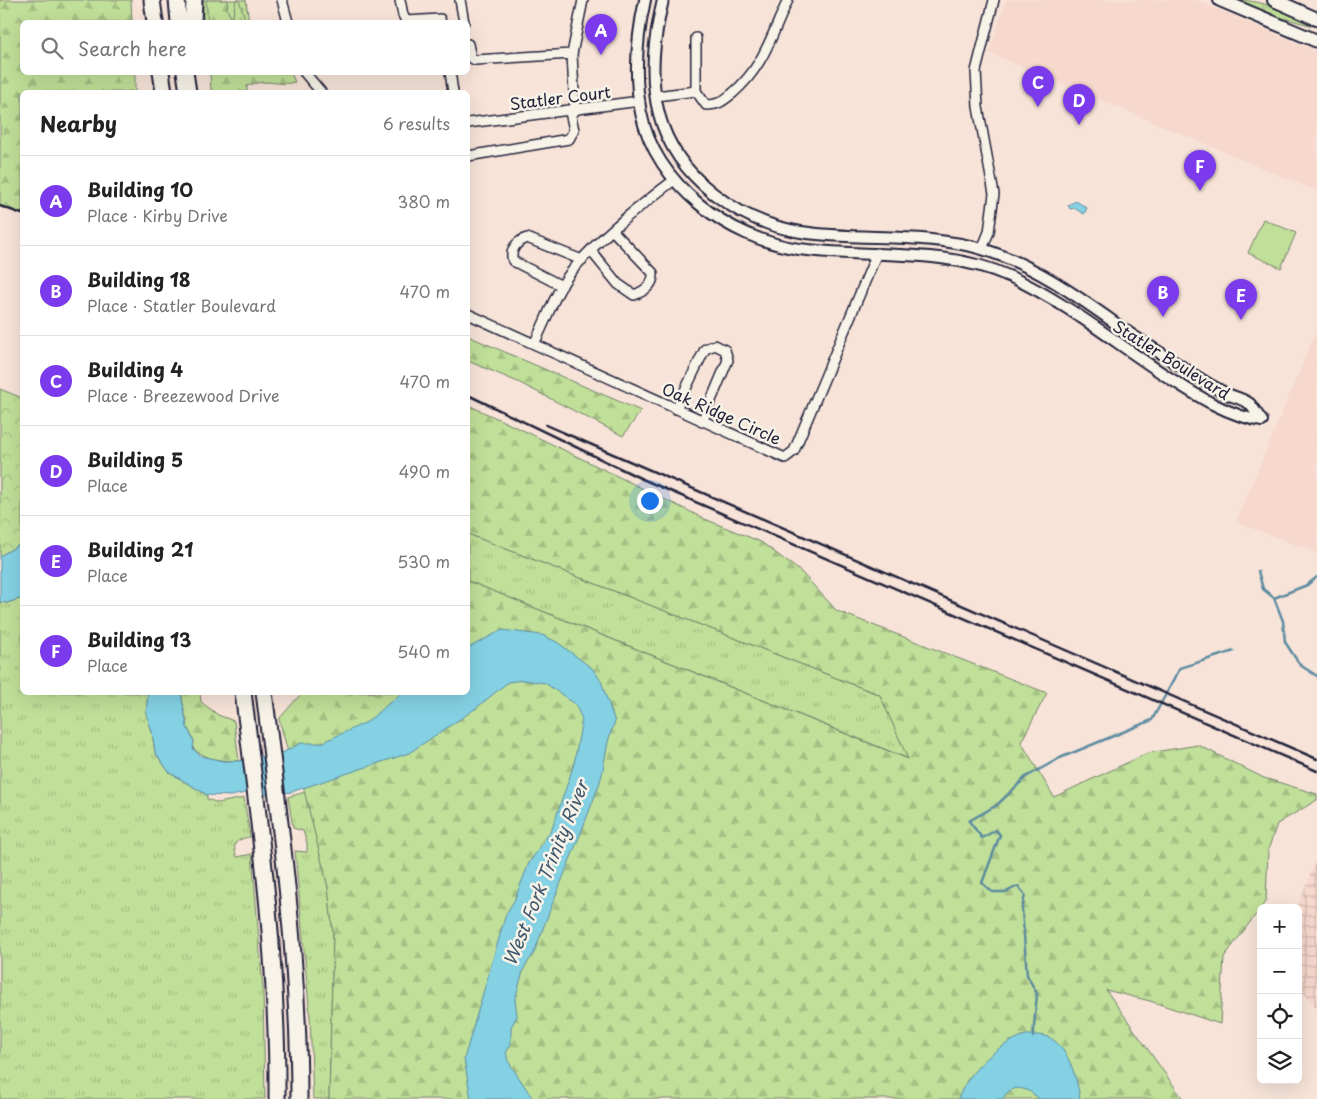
<!DOCTYPE html>
<html lang="en">
<head>
<meta charset="utf-8">
<style>
	body { margin:0; font-family:"Playpen Sans",sans-serif; background:#f2f2f2; color:#222 }
	.controls { position:absolute; right:15px; bottom:15px; display:grid; overflow:hidden; border-radius:8px; box-shadow:0 5px 20px #0002 }
	.controls button { width:45px; height:45px; display:grid; place-items:center; padding:0; border:0; border-bottom:1px solid #e0e0e0; background:#fff; color:#222; font:25px sans-serif }
	.you { position:absolute; left:649px; top:500px; width:18px; height:18px; margin:-12px; border:4px solid #fff; border-radius:50%; background:#1a73e8; box-shadow:0 0 0 8px #1a73e833 }
	.badge { display:grid; place-items:center; width:32px; height:32px; border-radius:50%; background:#7c3aed; color:#fff; font-size:16px; font-weight:700 }
	.pin { position:absolute; translate:-50% -41px; filter:drop-shadow(0 1px 2px #0008) }
	.pin::after { content:''; position:absolute; top:26px; width:18px; height:15px; background:inherit; clip-path:polygon(0 0,100% 0,50% 100%) }
	.list { margin:0; padding:0; list-style:none }
	h2 { display:flex; justify-content:space-between; align-items:center; height:65px; margin:0; padding:0 20px; font-size:21px }
	h2 small { font-size:16px; font-weight:400; color:#767676 }
	.list li { display:grid; grid-template-columns:32px 1fr auto; gap:15px; align-items:center; box-sizing:border-box; height:90px; padding:0 20px; border-top:1px solid #e0e0e0 }
	.list b { display:block; font-size:19px; white-space:nowrap }
	.list p { margin:0; font-size:16px; white-space:nowrap; color:#767676 }
	.list em { font-size:16px; font-style:normal; color:#767676 }
	.icon { flex:none; width:28px; height:28px; fill:none; stroke:currentColor; stroke-width:2; stroke-linecap:round; stroke-linejoin:round }
	.map { position:relative; flex:none; width:1317px; height:1099px; overflow:hidden }
	.search { position:absolute; background:#fff; box-shadow:0 5px 20px #0002; left:20px; top:20px; width:450px; height:55px; display:flex; align-items:center; gap:12px; box-sizing:border-box; padding:0 18px; border-radius:8px; color:#767676; font-size:19px }
	.panel { position:absolute; background:#fff; box-shadow:0 5px 20px #0002; left:20px; top:90px; width:450px; height:605px; border-radius:8px }
	.map>svg:first-child { display:block }
	.built { fill:#f7d8cc }
	.industrial { fill:url(#industrial-grid) }
	.grass { fill:url(#grass-tufts); stroke:#71806a }
	.forest { fill:url(#forest-firs); stroke:#71806a }
	.park { fill:url(#park-crowns); stroke:#71806a }
	.pitch { fill:#c0df98; stroke:#71806a }
	.water { fill:#84d1e3; stroke:#5d8ba0 }
	.lines { fill:none; stroke-linecap:round; stroke-linejoin:round }
	.stream { stroke:#5d8ba0; stroke-width:2.5 }
	.minor-casing { stroke:#22223b; stroke-width:12 }
	.tertiary-casing { stroke:#22223b; stroke-width:14 }
	.secondary-casing { stroke:#22223b; stroke-width:16 }
	.motorway-casing { stroke:#22223b; stroke-width:19 }
	.minor { stroke:#f7f3e8; stroke-width:9 }
	.tertiary { stroke:#f7f3e8; stroke-width:10 }
	.secondary { stroke:#f7f3e8; stroke-width:12 }
	.motorway { stroke:#f7f3e8; stroke-width:15 }
	.rail { stroke:#22223b; stroke-width:2.5 }
	.labels { text-anchor:middle; dominant-baseline:central; stroke-width:5; stroke-linejoin:round; paint-order:stroke }
	.street-label { font-size:16px; fill:#22223b; stroke:#f7f3e8 }
	.water-label { font-size:18px; font-style:italic; fill:#3f576d; stroke:#f7f3e8 }
</style>
</head>
<body>
<div class="map">
<svg width="1317" height="1099" viewBox="0 0 1317 1099">
	<defs>
		<pattern id="industrial-grid" width="8" height="8" patternUnits="userSpaceOnUse" patternTransform="scale(1.25)"><rect width="8" height="8" fill="#f7d8cc"/><path d="M0 4h8M4 0v8" fill="none" stroke="#d3b9b0"/></pattern>
		<pattern id="grass-tufts" width="24" height="20" patternUnits="userSpaceOnUse" patternTransform="scale(1.25)"><rect width="24" height="20" fill="#c0df98"/><path d="M3 7l-1-3M5 7V3M7 7l1-3M15 17l-1-3M17 17v-4M19 17l1-3" fill="none" stroke="#a5bf84"/></pattern>
		<pattern id="forest-firs" width="22" height="20" patternUnits="userSpaceOnUse" patternTransform="scale(1.25)"><rect width="22" height="20" fill="#c0df98"/><path d="M5 1l3.5 6h-7zM16 11l3.5 6h-7z" fill="#a5bf84"/></pattern>
		<pattern id="park-crowns" width="20" height="18" patternUnits="userSpaceOnUse" patternTransform="scale(1.25)"><rect width="20" height="18" fill="#c0df98"/><path d="M2 6a3 3 0 1 1 6 0M12 15a3 3 0 1 1 6 0" fill="none" stroke="#a5bf84"/></pattern>
	</defs>
	<rect width="100%" height="100%" fill="#f7e3d8"/>
	<filter id="ink" filterUnits="userSpaceOnUse"><feTurbulence type="fractalNoise" baseFrequency=".02" numOctaves="2"/><feDisplacementMap in="SourceGraphic" scale="10" xChannelSelector="R" yChannelSelector="G"/><feConvolveMatrix kernelMatrix="1 2 1 2 8 2 1 2 1" color-interpolation-filters="sRGB"/></filter>
	<g filter="url(#ink)">
		<path class="built" d="M1006,0H1196L1317,52V191L989,53Z
			M1317,329V553L1236,522Z"/>
		<path class="industrial" d="M1317,858V1008L1298,987L1297,908Z"/>
		<path class="grass" d="M203,0H246L249,22H203Z
			M1237,0C1263,0 1293,13 1317,23V27L1268,14Z
			M468,534L880,695L909,759L468,581Z
			M22,598V692L148,693L146,713L152,732L155,752L169,772L207,795V799L218,803L244,798L250,837C237,839 231,843 237,857L252,854L263,989L265,1099H0V602L7,603Z
			M305,792L328,887L333,934L329,1099H313L310,1017L295,851L307,852V843L303,831L293,828L288,797Z"/>
		<path class="forest" d="M0,0H131L132,22H22V72L135,73V92H22V214L0,206Z
			M206,0H228L227,9L232,20L236,0H239L246,22H208Z
			M210,73H291L295,82C278,87 268,77 247,86V92H211Z
			M468,336L641,411L623,436L518,382L468,361Z
			M468,405L531,434L705,519L761,542L801,572L837,611L1047,693L1021,742L1054,797L1148,753L1198,745L1264,778L1317,794V800L1277,824L1268,850L1266,901L1224,957L1220,1024L1150,1001L1106,990L1183,1099H329L333,934L328,887L302,782L293,771L279,719L300,695L299,693L468,692V581L908,759L880,695L468,534Z
			M181,693H200L201,702L218,715L234,721L239,761C223,761 205,760 193,748L194,741L187,727Z"/>
		<path class="park" d="M0,389L22,398V543L0,556Z"/>
		<path class="pitch" d="M1263,219L1296,233L1281,268L1248,253Z"/>
		<path class="water" d="M1076,201L1087,208L1084,214L1074,208L1070,209L1068,205Z
			M22,543V598L7,603L0,602V556Z
			M502,630L542,635L557,642L593,669L601,681L615,722C605,742 606,764 599,785C579,841 554,896 534,953L524,968L515,999L517,1016L511,1027V1044L506,1053L508,1061L533,1099H471L464,1059L506,914L514,901L529,863L552,829L574,764L582,719L575,704L545,683L523,680L508,682L475,709L409,753L291,792L271,795L245,793L231,796L207,795L169,772L155,752L152,732L146,713L148,693H181L187,727L194,741L193,749L201,756L223,761H239L284,752L301,743H321L367,722L401,693L468,692V648Z
			M1025,1035C1034,1035 1045,1034 1052,1039C1070,1052 1077,1079 1080,1099H1039C1029,1088 1011,1082 1003,1099H958C969,1070 997,1045 1025,1035Z"/>
		<g class="lines">
			<path class="stream" d="M1258,571L1263,589L1274,598L1283,621L1285,642L1300,665L1317,676
				M1274,598L1307,585L1317,577
				M1033,1037L1037,994L1027,975L1022,909L1025,895L1018,886L1006,892H992L982,883L1000,835L996,830L982,838L969,821L997,805L1026,777L1060,758L1152,720L1180,668L1234,651"/>
			<g class="minor-casing">
				<path id="minor" d="M282,0L288,22
					M400,0L403,15L406,21L440,19L441,22
					M460,0L464,22
					M696,38V91
					M468,44L471,58L475,60L572,54L575,111
					M572,54L583,0
					M304,72L321,92
					M450,72L453,92
					M696,91L706,105C719,105 723,101 733,93C764,66 771,36 788,0
					M656,96L696,91
					M468,123L640,101
					M468,156L569,139L574,130L570,112
					M982,249L989,232L994,194L978,107L976,71L994,0
					M591,251L618,284L634,295C645,291 654,285 653,273L613,231
					M562,286L513,261C509,250 517,241 527,238L582,260
					M468,314L785,458L794,451L877,253
					M534,344C546,321 555,292 571,272C599,237 639,207 674,180
					M676,409L705,349L715,345L725,350L728,360L702,422"/>
			</g>
			<g class="tertiary-casing">
				<path id="tertiary" d="M645,0C637,36 634,77 641,113C656,185 729,239 799,249C870,259 943,246 1011,277C1068,303 1118,345 1171,379C1199,397 1229,416 1262,421
					M663,0C654,38 649,76 659,114C676,178 739,222 801,232C861,241 923,232 982,249C1039,266 1085,302 1132,335C1152,348 1172,360 1191,373C1203,381 1215,388 1227,394C1234,397 1244,399 1250,404C1254,409 1258,416 1262,421"/>
			</g>
			<g class="secondary-casing">
				<path id="secondary" d="M1220,0L1317,41
					M1274,0L1317,19"/>
			</g>
			<g class="motorway-casing">
				<path id="motorway" d="M152,0L155,22
					M177,0L179,22
					M193,22L194,0
					M161,72L164,92
					M185,72L188,92
					M243,692C260,828 278,962 277,1099
					M264,692C281,828 299,962 299,1099"/>
			</g>
			<use href="#minor" class="minor"/>
			<use href="#tertiary" class="tertiary"/>
			<use href="#secondary" class="secondary"/>
			<use href="#motorway" class="motorway"/>
			<path class="rail" d="M0,206L22,214
				M468,395L640,478L1317,771
				M546,425L1317,759"/>
		</g>
	</g>
	<g class="labels">
		<g class="street-label">
			<text transform="translate(560 97) rotate(-7)">Statler Court</text>
			<text transform="translate(1172 359) rotate(32)">Statler Boulevard</text>
			<text transform="translate(722 413) rotate(24)">Oak Ridge Circle</text>
		</g>
		<g class="water-label">
			<text transform="translate(545 873) rotate(-68)">West Fork Trinity River</text>
		</g>
	</g>
</svg>
<div class="controls">
<button>+</button>
<button>−</button>
<button><svg class="icon" aria-label="locate" viewBox="0 0 24 24"><circle cx="12" cy="12" r="6"/><path d="M12 2v4M12 18v4M2 12h4M18 12h4"/></svg></button>
<button><svg class="icon" aria-label="layers" viewBox="0 0 24 24"><path d="M12 4l9 5-9 5-9-5zM3 14l9 5 9-5"/></svg></button>
</div>
<div class="you"></div>
<div class="pin badge" style="left:601px;top:55px">A</div>
<div class="pin badge" style="left:1163px;top:317px">B</div>
<div class="pin badge" style="left:1038px;top:107px">C</div>
<div class="pin badge" style="left:1079px;top:125px">D</div>
<div class="pin badge" style="left:1241px;top:320px">E</div>
<div class="pin badge" style="left:1200px;top:191px">F</div>
<div class="search"><svg class="icon" aria-label="search" viewBox="0 0 24 24"><circle cx="10" cy="10" r="6"/><path d="M15 15l6 6"/></svg>Search here</div>
<section class="panel">
<h2>Nearby<small>6 results</small></h2>
<ul class="list">
<li><span class="badge">A</span><div><b>Building 10</b><p>Place · Kirby Drive</p></div><em>380 m</em></li>
<li><span class="badge">B</span><div><b>Building 18</b><p>Place · Statler Boulevard</p></div><em>470 m</em></li>
<li><span class="badge">C</span><div><b>Building 4</b><p>Place · Breezewood Drive</p></div><em>470 m</em></li>
<li><span class="badge">D</span><div><b>Building 5</b><p>Place</p></div><em>490 m</em></li>
<li><span class="badge">E</span><div><b>Building 21</b><p>Place</p></div><em>530 m</em></li>
<li><span class="badge">F</span><div><b>Building 13</b><p>Place</p></div><em>540 m</em></li>
</ul>
</section>
</div>
</body>
</html>
